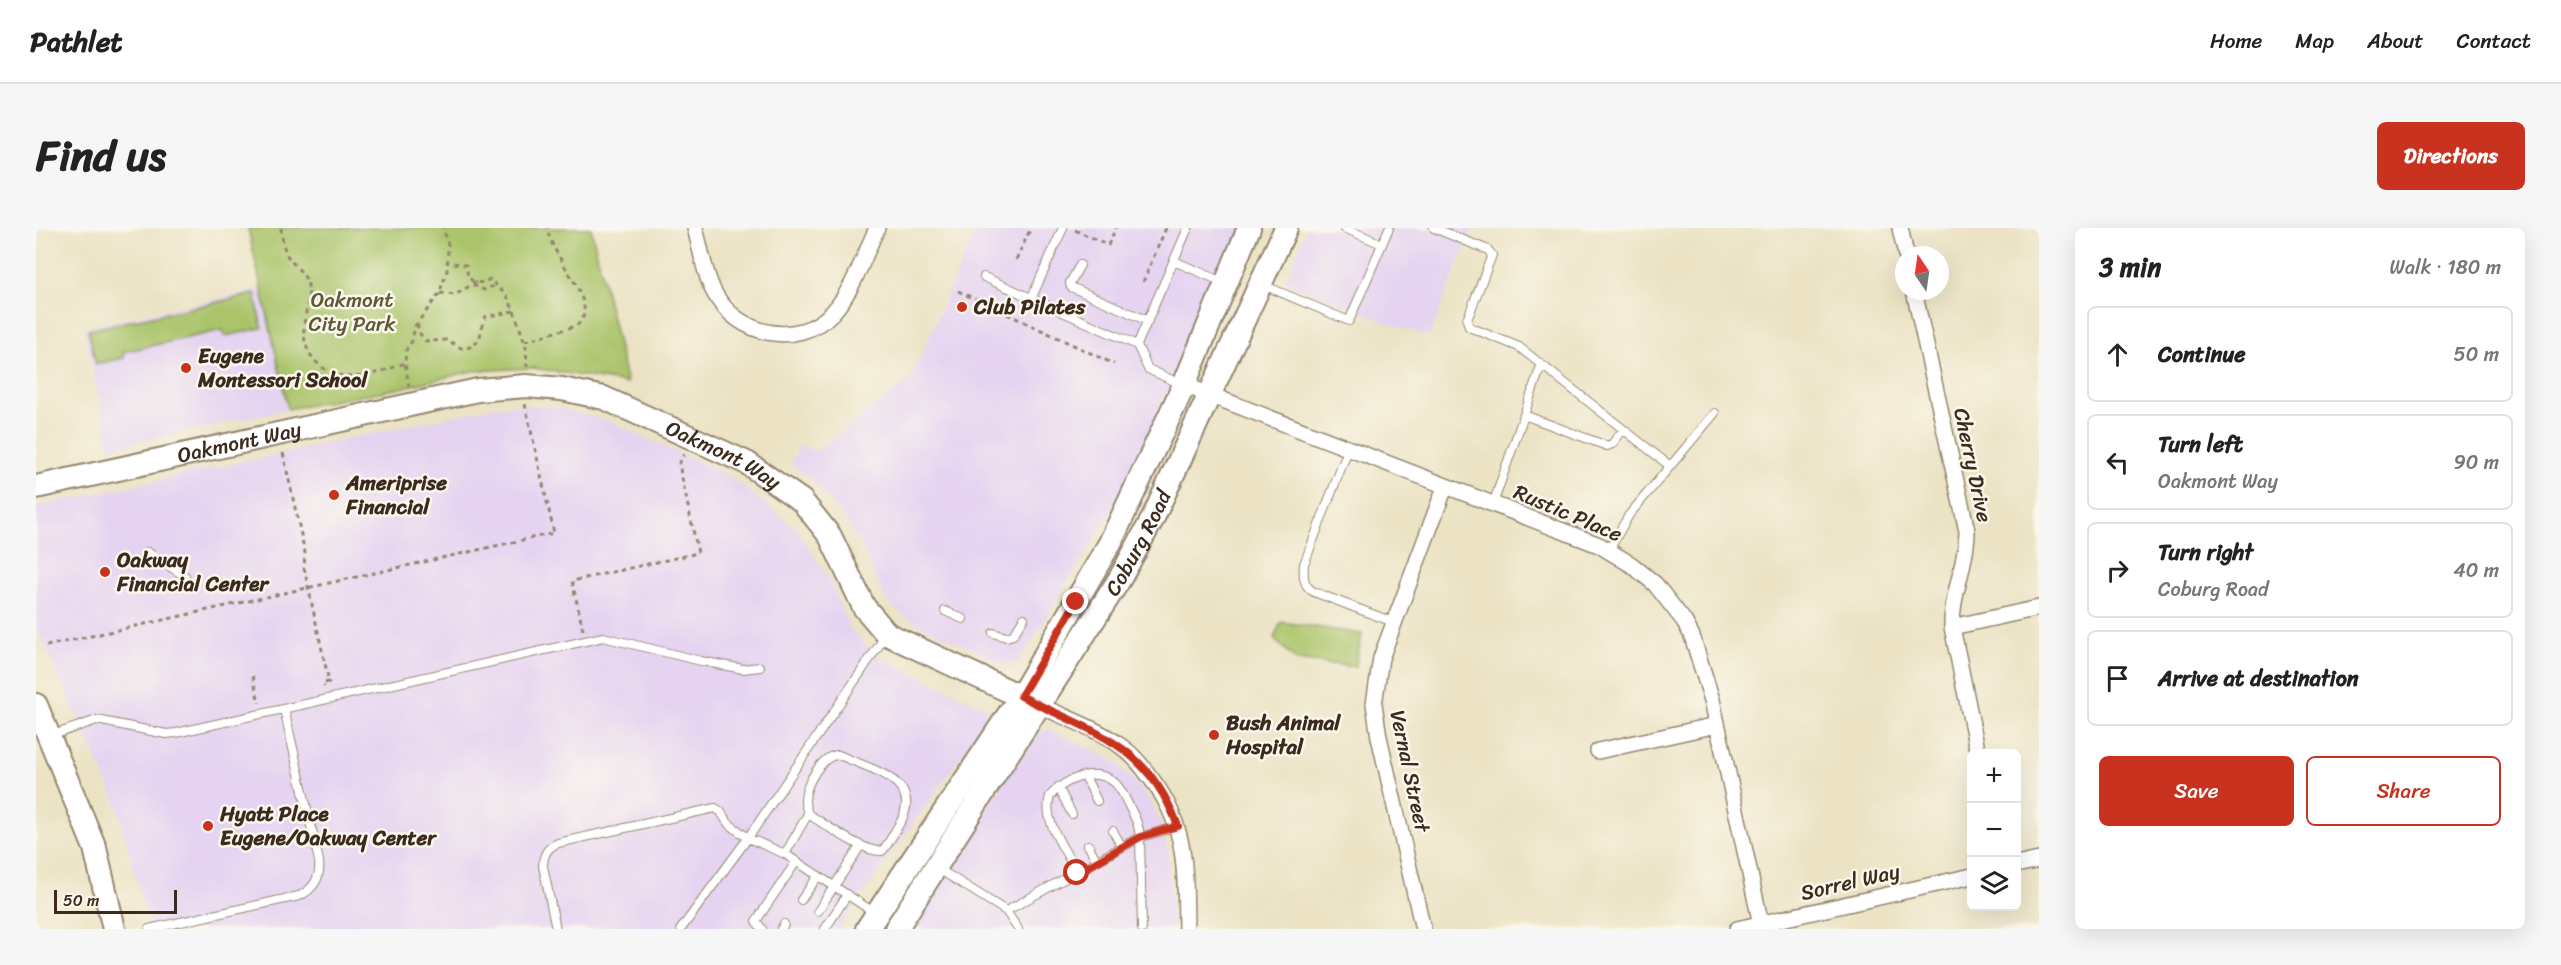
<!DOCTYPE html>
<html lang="en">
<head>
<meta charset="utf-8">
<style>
	body { margin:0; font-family:Sriracha,sans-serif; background:#f6f6f6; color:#222 }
	.controls { position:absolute; right:18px; bottom:18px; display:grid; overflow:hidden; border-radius:9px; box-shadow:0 6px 24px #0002 }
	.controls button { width:54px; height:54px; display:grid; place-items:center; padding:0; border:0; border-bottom:2px solid #e0e0e0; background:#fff; color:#222; font:30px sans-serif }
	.compass { position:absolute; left:1859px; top:18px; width:54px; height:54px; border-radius:50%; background:#fff; box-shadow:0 6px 24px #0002; rotate:347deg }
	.scale { position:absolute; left:18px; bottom:15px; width:123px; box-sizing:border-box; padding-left:6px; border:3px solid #3b2a1e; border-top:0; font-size:16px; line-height:21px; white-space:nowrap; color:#3b2a1e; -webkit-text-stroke:4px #fbf7ec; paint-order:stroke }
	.stop { position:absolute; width:18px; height:18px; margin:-14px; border:4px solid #c8321e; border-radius:50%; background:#fff }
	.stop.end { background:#c8321e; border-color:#fff; box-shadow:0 2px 6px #0008 }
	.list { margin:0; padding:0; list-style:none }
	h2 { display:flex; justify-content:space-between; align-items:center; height:78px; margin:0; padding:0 24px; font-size:26px }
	h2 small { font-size:20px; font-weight:400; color:#767676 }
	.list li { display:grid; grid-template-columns:39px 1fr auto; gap:18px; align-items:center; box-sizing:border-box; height:96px; margin:0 12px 12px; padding:0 12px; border:2px solid #e0e0e0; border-radius:9px }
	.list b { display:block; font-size:22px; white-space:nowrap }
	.list p { margin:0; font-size:20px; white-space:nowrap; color:#767676 }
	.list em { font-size:20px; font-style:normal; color:#767676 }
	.actions { display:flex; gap:12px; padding:18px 24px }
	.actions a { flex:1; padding:14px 0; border:2px solid #c8321e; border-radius:9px; text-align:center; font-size:21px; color:#c8321e }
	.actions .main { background:#c8321e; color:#fff }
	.icon { flex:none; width:33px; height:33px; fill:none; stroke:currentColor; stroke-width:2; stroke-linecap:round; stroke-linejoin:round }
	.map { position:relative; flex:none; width:2003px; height:701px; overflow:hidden; border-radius:9px }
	header { display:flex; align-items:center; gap:36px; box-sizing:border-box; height:84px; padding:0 30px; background:#fff; border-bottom:2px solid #e0e0e0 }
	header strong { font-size:28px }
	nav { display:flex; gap:33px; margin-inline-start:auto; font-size:21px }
	.intro { display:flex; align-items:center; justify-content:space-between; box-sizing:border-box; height:144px; padding:0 36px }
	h1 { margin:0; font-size:42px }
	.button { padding:15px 27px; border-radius:9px; background:#c8321e; color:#fff; font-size:21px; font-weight:700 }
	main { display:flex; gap:36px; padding:0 36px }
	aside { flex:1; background:#fff; border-radius:9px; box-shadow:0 6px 24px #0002 }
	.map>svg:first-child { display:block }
	.built { fill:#e5d3f1 }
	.green { fill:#abc46a; stroke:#737744; stroke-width:1.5 }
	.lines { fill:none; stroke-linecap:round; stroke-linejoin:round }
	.lane-casing { stroke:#948671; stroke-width:10 }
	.street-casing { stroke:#948671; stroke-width:18 }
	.secondary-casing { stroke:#948671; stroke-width:26 }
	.path { stroke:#948671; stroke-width:3; stroke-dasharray:4.5 4.5; stroke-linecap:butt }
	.lane { stroke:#fff; stroke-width:8 }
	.street { stroke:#fff; stroke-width:15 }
	.secondary { stroke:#fff; stroke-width:22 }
	.route { stroke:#c8321e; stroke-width:8 }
	.poi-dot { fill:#c8321e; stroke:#fbf7ec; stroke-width:2 }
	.labels { text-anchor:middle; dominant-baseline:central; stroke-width:5; stroke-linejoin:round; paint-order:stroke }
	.park-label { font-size:21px; fill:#5d5835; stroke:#fbf7ec }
	.poi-label { font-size:21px; font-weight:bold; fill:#3b2a1e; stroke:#fbf7ec; text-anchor:start }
	.street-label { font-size:21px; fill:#3b2a1e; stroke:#fbf7ec }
</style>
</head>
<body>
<header>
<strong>Pathlet</strong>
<nav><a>Home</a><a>Map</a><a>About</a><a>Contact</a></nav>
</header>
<div class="intro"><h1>Find us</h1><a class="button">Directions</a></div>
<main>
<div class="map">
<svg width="2003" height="701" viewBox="0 0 2003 701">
	<rect width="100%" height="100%" fill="#fbf7ec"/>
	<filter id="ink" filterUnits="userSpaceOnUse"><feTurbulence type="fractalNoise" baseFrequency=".0167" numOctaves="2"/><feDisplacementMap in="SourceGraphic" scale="12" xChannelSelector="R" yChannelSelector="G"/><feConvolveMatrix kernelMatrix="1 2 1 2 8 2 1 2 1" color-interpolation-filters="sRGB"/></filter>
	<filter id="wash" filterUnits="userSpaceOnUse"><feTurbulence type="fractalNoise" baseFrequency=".008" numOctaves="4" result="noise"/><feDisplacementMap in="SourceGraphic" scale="24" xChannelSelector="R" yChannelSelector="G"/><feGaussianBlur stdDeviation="1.35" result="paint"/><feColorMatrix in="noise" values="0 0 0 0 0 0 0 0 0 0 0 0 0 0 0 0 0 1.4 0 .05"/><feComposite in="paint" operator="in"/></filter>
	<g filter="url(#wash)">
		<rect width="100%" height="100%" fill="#ece3c4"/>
		<path class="built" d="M941,0H1212L1122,208L982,435L970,436L878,394L855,378L846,365L826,319L805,286L776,252L754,236L764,217L780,223L874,152Z
			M1271,0H1437L1393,109L1355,96L1249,54Z
			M225,61L252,181L74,220L48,100Z
			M492,177L524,180L572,193L693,248L760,300L789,344L816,404L843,429L952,480L946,499L802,701H114L80,574L0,398V279L461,178Z
			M1011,501L1062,524L1080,535L1101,555L1116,576L1125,594L1132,624L1137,701H870L999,508Z"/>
		<path class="green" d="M212,0H555L591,155L498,140L436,143L365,160L252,181Z
			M219,66L226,100L189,108L187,102L87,124L88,130L60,136L52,102Z
			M1245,394L1326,406L1319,439L1260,432L1238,411Z"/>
	</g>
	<g filter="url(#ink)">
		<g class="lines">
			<g class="lane-casing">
				<path id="lane" d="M1308,0L1346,16
					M1398,0L1452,22L1456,27L1431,92L1433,99L1483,119L1634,238
					M1138,33L1189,55
					M1044,37L1034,55L1035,59L1112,93
					M948,49L1101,117L1112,141L1147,157
					M1227,57L1313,93L1353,0
					M996,69L1027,0
					M1101,117L1152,0
					M1488,187L1571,218L1576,216L1587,202
					M1312,222L1268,336C1267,348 1267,358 1278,364L1357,394
					M1457,276L1505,138
					M1573,322L1593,287L1679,185
					M111,324L149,348
					M909,383L927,391
					M957,405L970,409L977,407L988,390
					M14,508L61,492L130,506L140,505L567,409L665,433L707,441L724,439
					M1049,548L1061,573
					M1022,559L1036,586
					M1077,603L1086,619
					M1052,617L1061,633
					M749,626L772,586C789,596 828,625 846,623C853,616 858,604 864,595C889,552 833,541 803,527C786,526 769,557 769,573C769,577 771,582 772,586
					M901,640L970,683L982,701
					M1041,644C1029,622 1006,593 1014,568C1028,552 1058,538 1078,554C1085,560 1089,570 1093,578C1099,589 1103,597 1104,609L1140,599
					M765,672L782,648
					M782,683L825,617
					M970,683L1104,609L1106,701
					M113,701L263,668C278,661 285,650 283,633L248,481
					M520,701L507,638C507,627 511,619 522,615L679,580L684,583L692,595L712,610L749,626L839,685
					M645,701L712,610L850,407
					M726,701L720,693L760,634
					M745,701L748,696
					M789,701L811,667"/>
			</g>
			<g class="street-casing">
				<path id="street" d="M659,0C665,21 668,46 679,66C702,107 761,121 796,85C817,63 828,28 841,0
					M1864,0L1870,27
					M1878,63L1931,303C1931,336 1915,367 1916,399L1942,526
					M1148,157L1563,317L1596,337L1619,356L1648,393L1656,408L1676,472L1726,701
					M1916,399L2003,380
					M1005,478C1032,491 1062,501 1086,519C1099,528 1108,541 1117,553C1152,600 1149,645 1150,701
					M1562,523L1681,497
					M1980,637L2003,632
					M1387,701L1343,509L1338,476L1345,430L1409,259
					M1701,701L1936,648"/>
			</g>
			<g class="secondary-casing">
				<g id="secondary">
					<path id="s1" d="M0,259L442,162L490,158L526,161L568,170L711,235L766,273L794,308L828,379L851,406L1005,478"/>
					<path d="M0,477L59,620L78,701"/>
					<path d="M831,701L985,468L1074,315L1148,157L1213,0"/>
					<path id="s2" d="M860,701L1083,352L1116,292L1250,0"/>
				</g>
			</g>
			<path class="path" d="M245,0C246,9 247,19 251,27C257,38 269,44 272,57C275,73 267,88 268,103C268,118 274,130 286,139C311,158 342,145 369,135
				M1039,2L1072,17L1080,0
				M980,32L995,0
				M1107,54L1130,0
				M437,57L448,62L460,57
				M922,63L1078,136
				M404,65L419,67L440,54
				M478,83L490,118L491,139
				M381,96L384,106L390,113L411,112L427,121C448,117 443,104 449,89L478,83L471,68L454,51C446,57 438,55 432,49L430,37L412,34
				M489,113L540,98C569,77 512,28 512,0
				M373,159L369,135L370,122L376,113L379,98L403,66L411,43L412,16L407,0
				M247,225L269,325L268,340L293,454L287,455L288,459
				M547,402L536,353L662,325L643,236L648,226
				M10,418L518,305L489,176
				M217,448L223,475"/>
			<use href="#lane" class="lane"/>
			<use href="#street" class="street"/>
			<use href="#secondary" class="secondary"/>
		</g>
	</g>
	<g class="lines" filter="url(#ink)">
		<path class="route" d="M1040,374L985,468C1056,505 1111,514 1142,598L1104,609L1041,645"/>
	</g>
	<g class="poi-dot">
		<circle cx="926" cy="79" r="6"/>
		<circle cx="150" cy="140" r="6"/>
		<circle cx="298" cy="267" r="6"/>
		<circle cx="69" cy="344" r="6"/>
		<circle cx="1178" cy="507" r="6"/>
		<circle cx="172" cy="598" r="6"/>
	</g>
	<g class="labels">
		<g class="park-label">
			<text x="316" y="72">Oakmont<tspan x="316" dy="24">City Park</tspan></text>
		</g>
		<g class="poi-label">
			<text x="938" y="79">Club Pilates</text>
			<text x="162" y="128">Eugene<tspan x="162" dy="24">Montessori School</tspan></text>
			<text x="310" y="255">Ameriprise<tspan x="310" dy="24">Financial</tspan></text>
			<text x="81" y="332">Oakway<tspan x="81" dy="24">Financial Center</tspan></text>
			<text x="1190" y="495">Bush Animal<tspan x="1190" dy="24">Hospital</tspan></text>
			<text x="184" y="586">Hyatt Place<tspan x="184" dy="24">Eugene/Oakway Center</tspan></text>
		</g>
		<g class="street-label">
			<text stroke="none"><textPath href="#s1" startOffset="208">Oakmont Way</textPath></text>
			<text stroke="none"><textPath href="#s1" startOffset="712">Oakmont Way</textPath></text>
			<text transform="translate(1937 237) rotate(78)">Cherry Drive</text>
			<text transform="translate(1532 285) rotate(23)">Rustic Place</text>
			<text stroke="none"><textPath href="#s2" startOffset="456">Coburg Road</textPath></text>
			<text transform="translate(1374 543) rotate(78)">Vernal Street</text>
			<text transform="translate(1814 654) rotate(-13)">Sorrel Way</text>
		</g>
	</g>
</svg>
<div class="controls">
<button>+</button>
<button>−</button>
<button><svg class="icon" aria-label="layers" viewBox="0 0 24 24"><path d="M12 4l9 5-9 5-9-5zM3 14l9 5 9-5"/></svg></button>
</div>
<svg class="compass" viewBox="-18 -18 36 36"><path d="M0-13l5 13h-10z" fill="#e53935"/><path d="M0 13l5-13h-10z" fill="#767676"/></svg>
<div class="scale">50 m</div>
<div class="stop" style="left:1041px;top:645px"></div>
<div class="stop end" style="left:1040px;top:374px"></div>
</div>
<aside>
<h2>3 min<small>Walk · 180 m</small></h2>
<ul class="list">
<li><svg class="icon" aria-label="ahead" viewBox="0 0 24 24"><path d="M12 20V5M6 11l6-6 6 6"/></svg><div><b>Continue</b></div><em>50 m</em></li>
<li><svg class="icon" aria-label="left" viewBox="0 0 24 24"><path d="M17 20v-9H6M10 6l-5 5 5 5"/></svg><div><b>Turn left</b><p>Oakmont Way</p></div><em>90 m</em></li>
<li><svg class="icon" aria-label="right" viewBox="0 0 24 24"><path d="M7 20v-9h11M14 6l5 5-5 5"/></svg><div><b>Turn right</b><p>Coburg Road</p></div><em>40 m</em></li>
<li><svg class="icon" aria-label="arrive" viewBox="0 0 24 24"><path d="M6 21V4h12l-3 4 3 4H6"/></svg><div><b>Arrive at destination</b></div></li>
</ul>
<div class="actions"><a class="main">Save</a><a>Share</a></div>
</aside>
</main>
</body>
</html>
